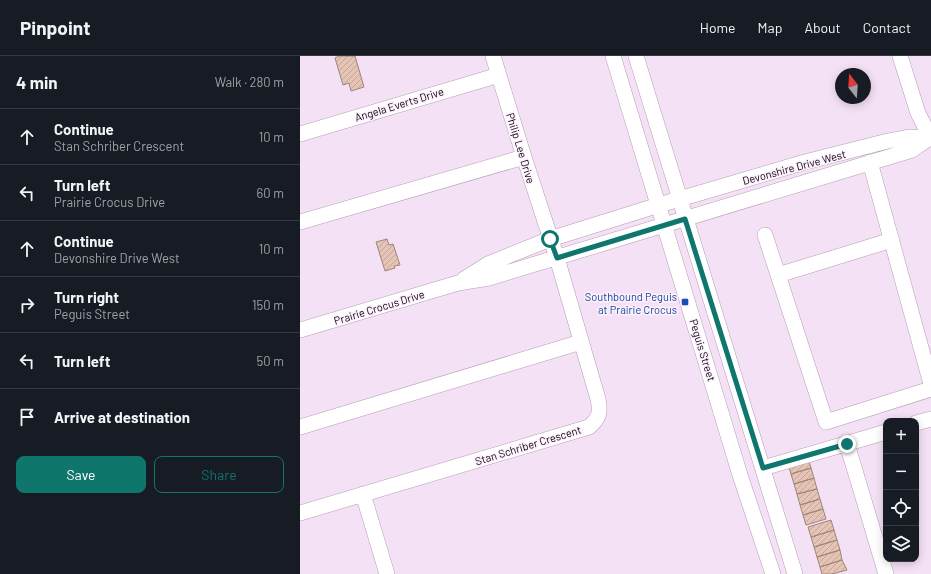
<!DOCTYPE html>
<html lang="en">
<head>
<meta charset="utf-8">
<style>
	body { margin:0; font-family:Barlow,sans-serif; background:#20242c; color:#f1f3f6 }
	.controls { position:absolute; right:12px; bottom:12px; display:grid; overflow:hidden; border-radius:8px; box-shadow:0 2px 10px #0003 }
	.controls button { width:36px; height:36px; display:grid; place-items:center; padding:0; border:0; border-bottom:1px solid #363941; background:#171b24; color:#f1f3f6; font:20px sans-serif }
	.compass { position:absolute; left:535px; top:12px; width:36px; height:36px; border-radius:50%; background:#171b24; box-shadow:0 2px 10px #0003; rotate:343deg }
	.stop { position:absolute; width:12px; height:12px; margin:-9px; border:3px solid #0f766e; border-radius:50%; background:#fff }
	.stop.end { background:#0f766e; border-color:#fff; box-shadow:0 1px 4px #0008 }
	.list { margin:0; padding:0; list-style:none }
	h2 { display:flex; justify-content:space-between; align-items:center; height:52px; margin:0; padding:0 16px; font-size:17px }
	h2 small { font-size:13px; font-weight:400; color:#9ea1a6 }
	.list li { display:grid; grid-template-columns:26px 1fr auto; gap:12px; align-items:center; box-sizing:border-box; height:56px; padding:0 16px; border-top:1px solid #363941 }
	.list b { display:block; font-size:15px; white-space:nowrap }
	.list p { margin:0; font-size:13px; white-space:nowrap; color:#9ea1a6 }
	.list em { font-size:13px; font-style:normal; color:#9ea1a6 }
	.actions { display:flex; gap:8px; padding:12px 16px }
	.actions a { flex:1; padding:9px 0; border:1px solid #0f766e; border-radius:8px; text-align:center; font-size:14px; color:#0f766e }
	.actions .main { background:#0f766e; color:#fff }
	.icon { flex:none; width:22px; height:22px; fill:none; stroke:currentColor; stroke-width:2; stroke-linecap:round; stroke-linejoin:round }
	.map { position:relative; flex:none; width:631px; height:518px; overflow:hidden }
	header { display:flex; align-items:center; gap:24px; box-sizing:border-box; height:56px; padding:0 20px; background:#171b24; border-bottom:1px solid #363941 }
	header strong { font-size:19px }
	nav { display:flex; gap:22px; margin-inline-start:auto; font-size:14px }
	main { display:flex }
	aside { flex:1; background:#171b24 }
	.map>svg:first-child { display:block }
	.building { fill:url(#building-hatch); stroke:#9e857a }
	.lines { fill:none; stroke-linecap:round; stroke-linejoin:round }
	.minor-casing { stroke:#b29fb3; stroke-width:16 }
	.minor { stroke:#fff; stroke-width:15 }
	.route { stroke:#0f766e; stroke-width:5 }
	.transit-dot { fill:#1a4fb4; stroke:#fef1fe; stroke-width:1.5 }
	.labels { text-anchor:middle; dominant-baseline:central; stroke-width:3; stroke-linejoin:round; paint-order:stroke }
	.street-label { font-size:11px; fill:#100910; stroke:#fef1fe }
	.transit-label { font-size:11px; fill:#164399; stroke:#fef1fe; text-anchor:end }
</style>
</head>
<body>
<header>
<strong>Pinpoint</strong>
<nav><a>Home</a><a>Map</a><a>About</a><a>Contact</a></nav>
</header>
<main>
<aside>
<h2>4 min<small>Walk · 280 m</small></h2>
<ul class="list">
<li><svg class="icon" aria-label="ahead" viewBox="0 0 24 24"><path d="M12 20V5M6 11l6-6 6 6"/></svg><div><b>Continue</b><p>Stan Schriber Crescent</p></div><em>10 m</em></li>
<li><svg class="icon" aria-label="left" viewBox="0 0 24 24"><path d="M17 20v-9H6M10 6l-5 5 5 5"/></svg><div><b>Turn left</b><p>Prairie Crocus Drive</p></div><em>60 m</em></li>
<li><svg class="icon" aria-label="ahead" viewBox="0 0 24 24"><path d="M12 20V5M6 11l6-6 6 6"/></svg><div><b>Continue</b><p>Devonshire Drive West</p></div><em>10 m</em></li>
<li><svg class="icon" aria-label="right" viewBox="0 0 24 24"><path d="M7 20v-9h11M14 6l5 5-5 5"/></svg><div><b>Turn right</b><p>Peguis Street</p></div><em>150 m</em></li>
<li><svg class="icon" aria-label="left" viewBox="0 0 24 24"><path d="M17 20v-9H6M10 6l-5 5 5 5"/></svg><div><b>Turn left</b></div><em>50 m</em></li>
<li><svg class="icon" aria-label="arrive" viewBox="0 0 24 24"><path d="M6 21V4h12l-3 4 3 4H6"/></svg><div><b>Arrive at destination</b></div></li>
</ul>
<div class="actions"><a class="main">Save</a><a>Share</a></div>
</aside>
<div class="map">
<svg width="631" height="518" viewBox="0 0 631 518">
	<defs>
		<pattern id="building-hatch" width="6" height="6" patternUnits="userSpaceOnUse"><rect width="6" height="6" fill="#e6c4b5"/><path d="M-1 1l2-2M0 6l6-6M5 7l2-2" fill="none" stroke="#c4a79b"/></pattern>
	</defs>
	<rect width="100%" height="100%" fill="#f5e1f5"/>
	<path class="building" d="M39,0H55L64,31L51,35L49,27L43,29L35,2Z
		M87,183L89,189L93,188L100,209L94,210L95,212L85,215L76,186Z
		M508,402L511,412L491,418L488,408Z
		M511,412L514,422L494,428L491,418Z
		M514,422L517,433L497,438L494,428Z
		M517,433L520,443L500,449L497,438Z
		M520,443L523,453L503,459L500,449Z
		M523,453L526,463L506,469L503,459Z
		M531,464L534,474L511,481L508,471Z
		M534,474L537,484L514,491L511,481Z
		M537,484L540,494L517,501L514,491Z
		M540,494L542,504L520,511L517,501Z
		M542,504L547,514L532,518H522L520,511Z"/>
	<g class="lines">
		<g class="minor-casing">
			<path id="minor" d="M313,0L440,419L473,518
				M336,0L495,518
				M600,0L618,57L631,83
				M0,78L199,19
				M570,106L631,328
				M0,166L224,101
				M465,179L526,366L631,333
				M478,219L592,184
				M164,223L188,208L250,183L359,149L505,106L588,85L609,81L630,82
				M0,274L158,227L189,222L612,94L631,81
				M616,367L631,363
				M0,371L281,286
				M547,388L586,518
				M463,412L586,376
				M63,438L87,518
				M0,457L289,371C299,362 301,357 298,343L257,202L224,101L193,0"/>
		</g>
		<use href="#minor" class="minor"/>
	</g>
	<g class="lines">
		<path class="route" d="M250,183L257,202L385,163L463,412L547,388"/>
	</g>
	<rect class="transit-dot" x="381" y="242" width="8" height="8" rx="2"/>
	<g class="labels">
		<g class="street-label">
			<text transform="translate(99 48) rotate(-17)">Angela Everts Drive</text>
			<text transform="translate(221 92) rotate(73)">Philip Lee Drive</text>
			<text transform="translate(494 111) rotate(-15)">Devonshire Drive West</text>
			<text transform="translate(79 251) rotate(-17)">Prairie Crocus Drive</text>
			<text transform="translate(403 294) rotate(73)">Peguis Street</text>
			<text transform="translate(228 389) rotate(-17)">Stan Schriber Crescent</text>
		</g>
		<g class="transit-label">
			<text x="377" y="240">Southbound Peguis<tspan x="377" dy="13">at Prairie Crocus</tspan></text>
		</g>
	</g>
</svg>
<div class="controls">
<button>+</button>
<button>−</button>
<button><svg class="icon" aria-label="locate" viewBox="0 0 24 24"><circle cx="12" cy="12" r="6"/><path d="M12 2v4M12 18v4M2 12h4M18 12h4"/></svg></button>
<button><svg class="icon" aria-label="layers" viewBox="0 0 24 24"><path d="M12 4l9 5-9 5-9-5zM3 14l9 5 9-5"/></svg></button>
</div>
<svg class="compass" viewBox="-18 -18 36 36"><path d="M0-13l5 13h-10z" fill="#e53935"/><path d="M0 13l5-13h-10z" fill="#9ea1a6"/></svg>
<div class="stop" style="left:250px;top:183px"></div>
<div class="stop end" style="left:547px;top:388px"></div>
</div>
</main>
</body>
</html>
